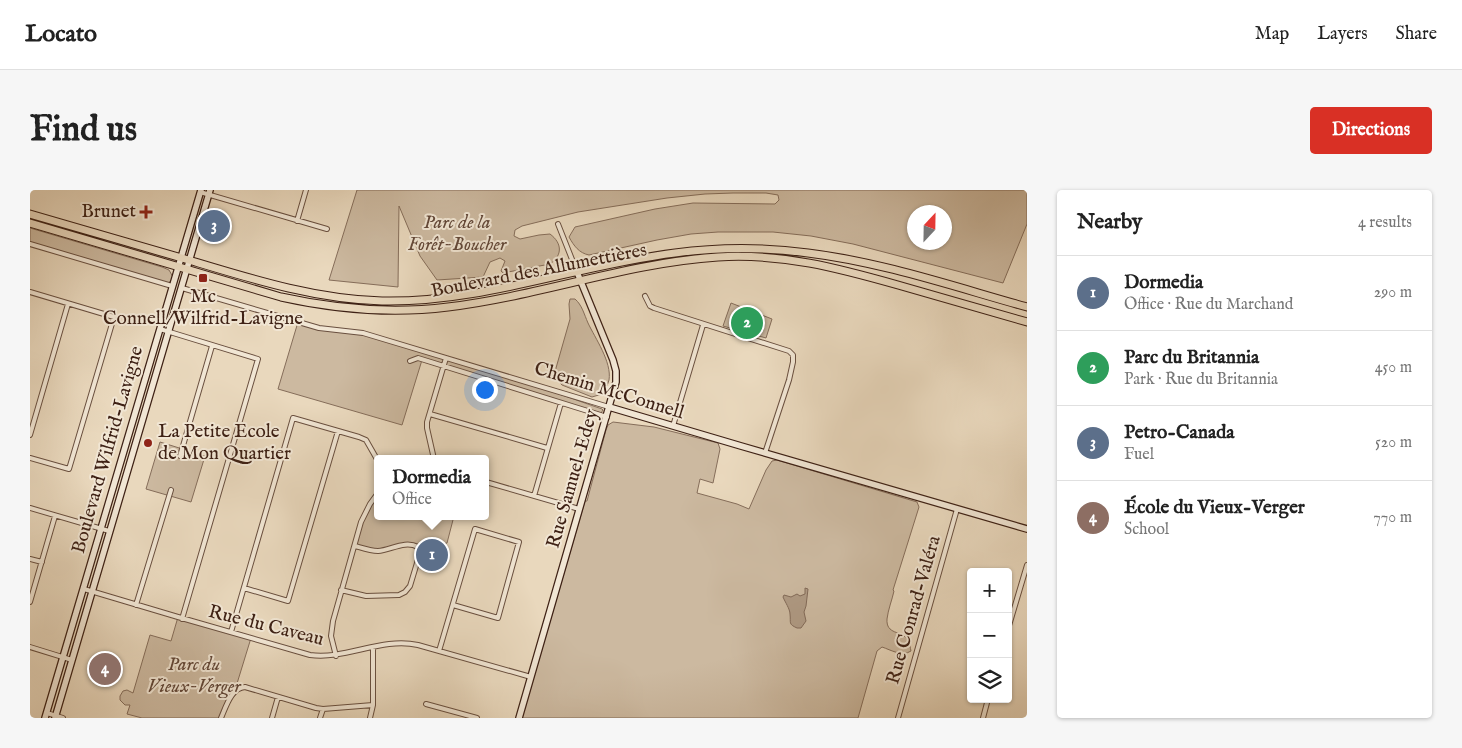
<!DOCTYPE html>
<html lang="en">
<head>
<meta charset="utf-8">
<style>
	body { margin:0; font-family:"IM FELL English",serif; background:#f6f6f6; color:#222 }
	.controls { position:absolute; right:15px; bottom:15px; display:grid; overflow:hidden; border-radius:5px; box-shadow:0 1px 4px #0004 }
	.controls button { width:45px; height:45px; display:grid; place-items:center; padding:0; border:0; border-bottom:1px solid #e0e0e0; background:#fff; color:#222; font:25px sans-serif }
	.compass { position:absolute; left:877px; top:15px; width:45px; height:45px; border-radius:50%; background:#fff; box-shadow:0 1px 4px #0004; rotate:22deg }
	.you { position:absolute; left:454px; top:199px; width:18px; height:18px; margin:-12px; border:4px solid #fff; border-radius:50%; background:#1a73e8; box-shadow:0 0 0 8px #1a73e833 }
	.badge { display:grid; place-items:center; width:32px; height:32px; border-radius:50%; background:#d93025; color:#fff; font-size:16px; font-weight:700 }
	.pin { position:absolute; translate:-50% -50%; border:2px solid #fff; box-shadow:0 1px 5px #0006 }
	.popup { position:absolute; left:344px; top:265px; width:115px; height:65px; box-sizing:border-box; display:grid; place-content:center; border-radius:5px; background:#fff; filter:drop-shadow(0 1px 4px #0005); font-size:16px; white-space:nowrap; color:#767676 }
	.popup b { font-size:19px; color:#222 }
	.popup::after { content:''; position:absolute; left:50%; top:100%; margin-left:-10px; border:10px solid transparent; border-top-color:#fff }
	.list { margin:0; padding:0; list-style:none }
	h2 { display:flex; justify-content:space-between; align-items:center; height:65px; margin:0; padding:0 20px; font-size:21px }
	h2 small { font-size:16px; font-weight:400; color:#767676 }
	.list li { display:grid; grid-template-columns:32px 1fr auto; gap:15px; align-items:center; box-sizing:border-box; height:75px; padding:0 20px; border-top:1px solid #e0e0e0 }
	.list b { display:block; font-size:19px; white-space:nowrap }
	.list p { margin:0; font-size:16px; white-space:nowrap; color:#767676 }
	.list em { font-size:16px; font-style:normal; color:#767676 }
	.icon { flex:none; width:28px; height:28px; fill:none; stroke:currentColor; stroke-width:2; stroke-linecap:round; stroke-linejoin:round }
	.map { position:relative; flex:none; width:997px; height:528px; overflow:hidden; border-radius:5px }
	header { display:flex; align-items:center; gap:30px; box-sizing:border-box; height:70px; padding:0 25px; background:#fff; border-bottom:1px solid #e0e0e0 }
	header strong { font-size:24px }
	nav { display:flex; gap:28px; margin-inline-start:auto; font-size:18px }
	.intro { display:flex; align-items:center; justify-content:space-between; box-sizing:border-box; height:120px; padding:0 30px }
	h1 { margin:0; font-size:35px }
	.button { padding:12px 22px; border-radius:5px; background:#d93025; color:#fff; font-size:18px; font-weight:700 }
	main { display:flex; gap:30px; padding:0 30px }
	aside { flex:1; background:#fff; border-radius:5px; box-shadow:0 1px 4px #0004 }
	.map>svg:first-child { display:block }
	.green { fill:#ccb9a0; stroke:#856d5a; fill-rule:evenodd }
	.water { fill:#af9a84; stroke:#826a58 }
	.lines { fill:none; stroke-linecap:round; stroke-linejoin:round }
	.street-casing { stroke:#694f3f; stroke-width:6 }
	.secondary-casing { stroke:#3e2115; stroke-width:8 }
	.highway-casing { stroke:#3e2115; stroke-width:9 }
	.street { stroke:#f1e6d4; stroke-width:4 }
	.secondary { stroke:#f1e6d4; stroke-width:5.5 }
	.highway { stroke:#e9d8bd; stroke-width:7 }
	.poi-dot { fill:#8f2418; stroke:#f1e6d4; stroke-width:2 }
	.labels { text-anchor:middle; dominant-baseline:central; stroke-width:4; stroke-linejoin:round; paint-order:stroke }
	.poi-label { font-size:19px; fill:#3e2115; stroke:#f1e6d4; text-anchor:end }
	.park-label { font-size:19px; font-style:italic; fill:#624738; stroke:#f1e6d4 }
	.street-label { font-size:19px; fill:#3e2115; stroke:#f1e6d4 }
</style>
</head>
<body>
<header>
<strong>Locato</strong>
<nav><a>Map</a><a>Layers</a><a>Share</a></nav>
</header>
<div class="intro"><h1>Find us</h1><a class="button">Directions</a></div>
<main>
<div class="map">
<svg width="997" height="528" viewBox="0 0 997 528">
	<rect width="100%" height="100%" fill="#e9d8bd"/>
	<filter id="stains"><feTurbulence type="fractalNoise" baseFrequency=".004" numOctaves="4"/><feColorMatrix values="0 0 0 0 .2 0 0 0 0 .09 0 0 0 0 .02 0 0 0 .5 -.17"/></filter>
	<radialGradient id="worn" r=".72"><stop offset=".6" stop-color="#630" stop-opacity="0"/><stop offset="1" stop-color="#630" stop-opacity=".3"/></radialGradient>
	<path class="green" d="M327,0H997V34L973,93L823,54L781,46L743,42H688L661,44L627,50L559,65C549,63 544,56 539,47L545,37L625,19L663,13L745,14L749,10L748,5L736,3H703L675,4L637,8L548,22L492,36L485,40L484,46L490,49L509,45L520,44C532,53 533,65 520,74L473,83L471,81L475,71L470,68L460,72L453,87L407,90L390,66L369,16L368,97L299,90ZM884,22H914V52H884Z
		M0,38L132,77L139,80L143,87L140,92L137,93L0,52Z
		M540,109H545C552,115 554,124 558,133C565,148 582,172 579,190C578,195 574,200 572,204L562,207L532,195L525,188L526,178L540,129L539,114Z
		M701,113L742,129L736,148L693,136Z
		M268,132L289,138L321,141L492,191L572,219L573,220L571,223L392,170L372,235L248,199Z
		M583,232L624,237L688,253L690,259L683,293L670,289L667,303L707,314L719,319L736,280L742,271L747,270L887,312L889,317L863,400L864,401C862,410 858,420 857,429C856,445 871,440 878,450C880,452 880,458 881,461C872,467 861,460 852,457L847,461L828,528H492L555,311H557L576,240L578,235Z
		M130,252L175,266L161,312L116,299Z
		M348,303V326H424L417,353L389,360L383,354L349,361L325,356L331,332Z
		M148,427L221,448L205,500L191,528H112L97,524L100,515H95L90,510V506L93,501L97,500L103,503L120,445L141,451Z"/>
	<path class="water" d="M775,398L778,399L776,416L774,422L776,431L771,438H767C758,434 761,433 760,424C760,419 755,412 753,407L754,405L761,407L767,404L770,406L775,404Z"/>
	<g class="lines">
		<g class="street-casing">
			<path id="street" d="M170,2L297,39
				M267,31L276,0
				M528,34L547,82
				M0,54L142,96
				M152,98L289,138L333,143L579,217
				M0,102L84,127L39,279L0,268
				M615,106L620,116L624,118L759,161L763,165V172L759,190L735,263
				M130,139L228,169L152,429
				M380,171L388,168L577,227
				M400,224L517,258
				M643,236L673,135
				M0,245L38,114
				M150,266L182,156
				M404,269L397,238V232L416,168
				M456,292L549,319
				M504,306L531,213
				M0,318L79,341
				M0,369L12,372
				M214,398L258,411L308,241
				M54,399L148,427L280,465C316,470 351,447 388,455L501,487
				M311,400L336,406L369,405L375,402L380,396L390,363L388,357C375,350 361,360 348,361C340,361 332,358 325,356
				M0,412L25,326
				M106,415L141,300
				M978,439L997,375
				M201,442L263,228L329,247L336,250L348,271
				M0,457L42,470
				M409,461L445,339L489,352L468,428L423,415
				M306,466L301,446L303,431L331,332L340,314L348,303
				M396,514L447,528
				M17,523L33,528
				M191,528C196,517 201,498 215,497L286,518L293,519L343,515
				M242,528L248,507
				M290,528L293,519
				M340,528L343,515V458
				M868,528L927,319
				M953,528L958,509"/>
		</g>
		<g class="secondary-casing">
			<path id="secondary" d="M579,217L711,256L997,339
				M15,528L171,0
				M25,528L180,0
				M489,528L586,192V181L583,170L547,82"/>
		</g>
		<g class="highway-casing">
			<path id="highway" d="M0,24C54,40 108,55 162,71C225,90 286,109 352,111C453,113 547,75 645,63C689,57 734,57 778,63C852,72 925,97 997,117
				M0,33L251,107C305,119 362,124 418,117C509,106 596,73 688,67C752,63 808,78 868,95C911,107 954,120 997,132"/>
		</g>
		<use href="#street" class="street"/>
		<use href="#secondary" class="secondary"/>
		<use href="#highway" class="highway"/>
	</g>
	<g class="poi-dot">
		<path d="M113.5 14.5h5v5h5v5h-5v5h-5v-5h-5v-5h5z"/>
		<rect x="168" y="83" width="10" height="10" rx="2.5"/>
		<circle cx="118" cy="253" r="5"/>
	</g>
	<g class="labels">
		<g class="poi-label">
			<text x="106" y="22">Brunet</text>
			<text x="173" y="107" text-anchor="middle">Mc<tspan x="173" dy="22">Connell/Wilfrid-Lavigne</tspan></text>
			<text x="128" y="242" text-anchor="start">La Petite Ecole<tspan x="128" dy="22">de Mon Quartier</tspan></text>
		</g>
		<g class="park-label">
			<text x="427" y="33">Parc de la<tspan x="427" dy="22">Forêt-Boucher</tspan></text>
			<text x="164" y="475">Parc du<tspan x="164" dy="22">Vieux-Verger</tspan></text>
		</g>
		<g class="street-label">
			<text transform="translate(509 81) rotate(-11)">Boulevard des Allumettières</text>
			<text transform="translate(579 201) rotate(17)">Chemin McConnell</text>
			<text transform="translate(78 260) rotate(-74)">Boulevard Wilfrid-Lavigne</text>
			<text transform="translate(543 289) rotate(-74)">Rue Samuel-Edey</text>
			<text transform="translate(884 420) rotate(-74)">Rue Conrad-Valéra</text>
			<text transform="translate(236 436) rotate(14)">Rue du Caveau</text>
		</g>
	</g>
	<rect width="100%" height="100%" filter="url(#stains)"/>
	<rect width="100%" height="100%" fill="url(#worn)"/>
</svg>
<div class="controls">
<button>+</button>
<button>−</button>
<button><svg class="icon" aria-label="layers" viewBox="0 0 24 24"><path d="M12 4l9 5-9 5-9-5zM3 14l9 5 9-5"/></svg></button>
</div>
<svg class="compass" viewBox="-18 -18 36 36"><path d="M0-13l5 13h-10z" fill="#e53935"/><path d="M0 13l5-13h-10z" fill="#767676"/></svg>
<div class="you"></div>
<div class="pin badge" style="left:402px;top:365px;background:#5c6f8a">1</div>
<div class="popup"><b>Dormedia</b>Office</div>
<div class="pin badge" style="left:717px;top:133px;background:#2e9e5b">2</div>
<div class="pin badge" style="left:184px;top:36px;background:#5c6f8a">3</div>
<div class="pin badge" style="left:75px;top:479px;background:#8d6e63">4</div>
</div>
<aside>
<h2>Nearby<small>4 results</small></h2>
<ul class="list">
<li><span class="badge" style="background:#5c6f8a">1</span><div><b>Dormedia</b><p>Office · Rue du Marchand</p></div><em>290 m</em></li>
<li><span class="badge" style="background:#2e9e5b">2</span><div><b>Parc du Britannia</b><p>Park · Rue du Britannia</p></div><em>450 m</em></li>
<li><span class="badge" style="background:#5c6f8a">3</span><div><b>Petro-Canada</b><p>Fuel</p></div><em>520 m</em></li>
<li><span class="badge" style="background:#8d6e63">4</span><div><b>École du Vieux-Verger</b><p>School</p></div><em>770 m</em></li>
</ul>
</aside>
</main>
</body>
</html>
